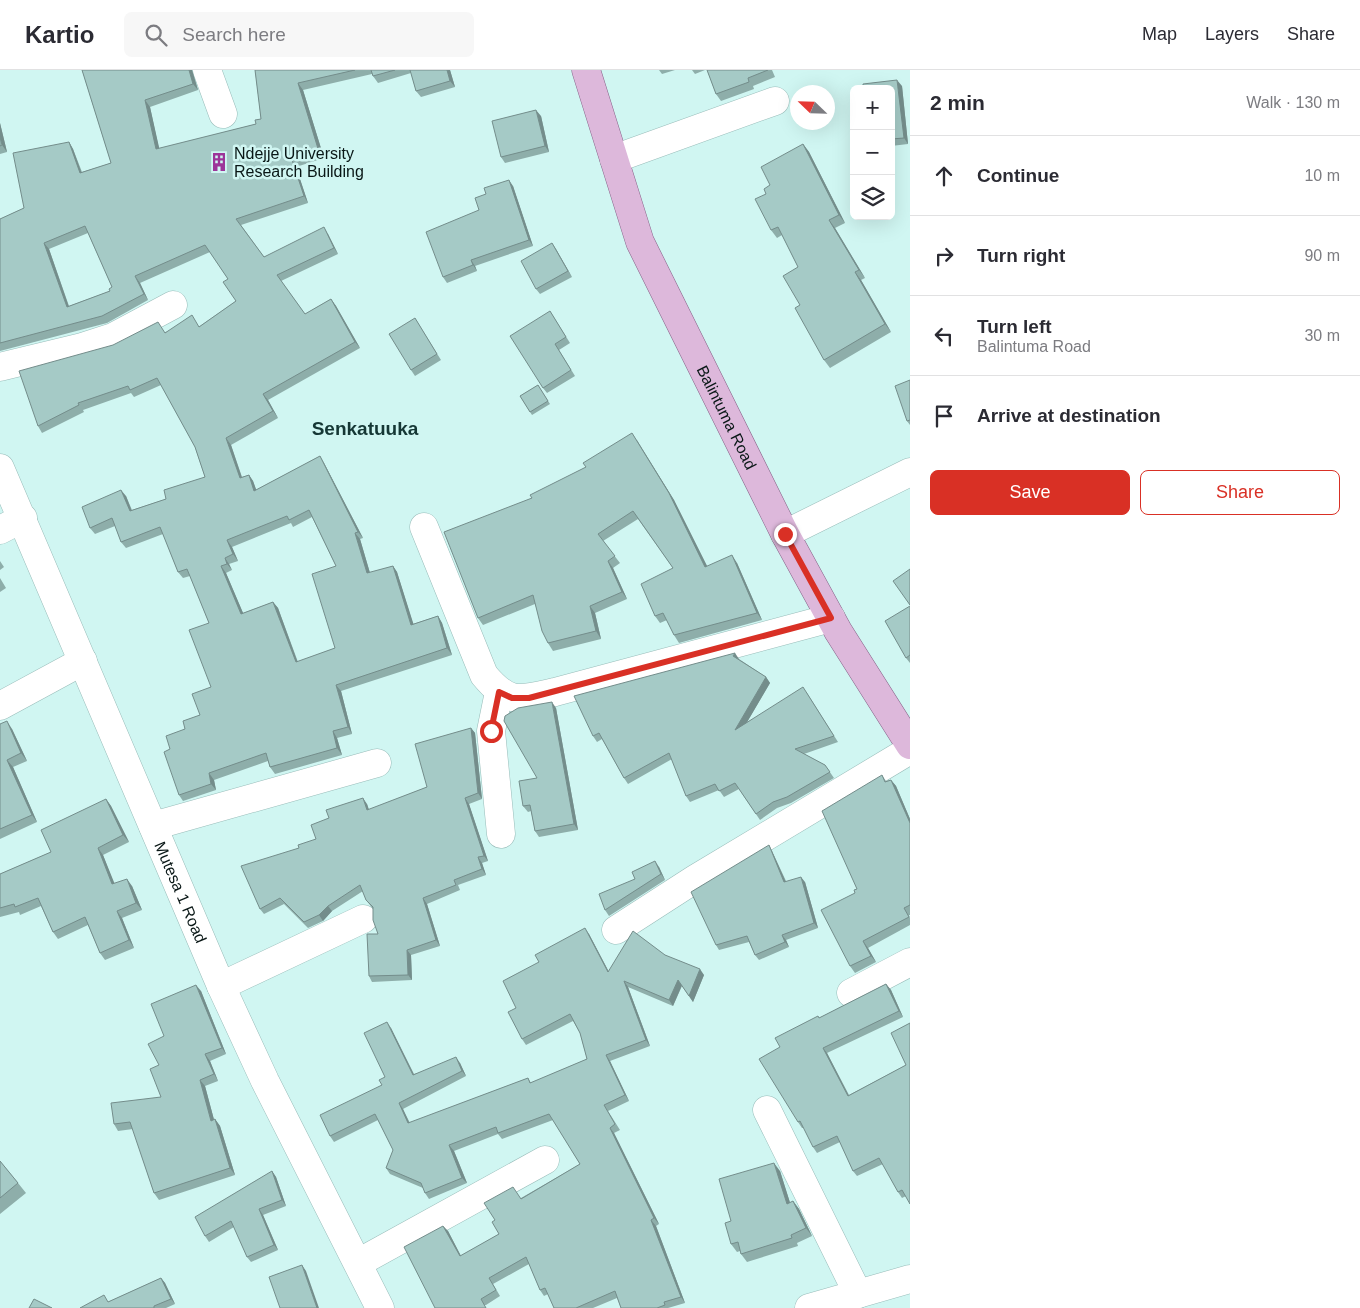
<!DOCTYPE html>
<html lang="en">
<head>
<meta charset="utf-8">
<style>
	body { margin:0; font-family:Arial,sans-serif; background:#f7f7f7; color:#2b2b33 }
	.controls { position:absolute; right:15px; top:15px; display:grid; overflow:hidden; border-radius:8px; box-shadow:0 5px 20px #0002 }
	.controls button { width:45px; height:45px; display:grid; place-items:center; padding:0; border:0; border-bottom:1px solid #e1e1e2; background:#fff; color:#2b2b33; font:25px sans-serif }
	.compass { position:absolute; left:790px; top:15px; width:45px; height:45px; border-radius:50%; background:#fff; box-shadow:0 5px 20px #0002; rotate:293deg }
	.stop { position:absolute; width:15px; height:15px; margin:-11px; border:4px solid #d93025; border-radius:50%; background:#fff }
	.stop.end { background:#d93025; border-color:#fff; box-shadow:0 1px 5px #0008 }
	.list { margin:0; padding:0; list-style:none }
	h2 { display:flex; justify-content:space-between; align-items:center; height:65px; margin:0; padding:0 20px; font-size:21px }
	h2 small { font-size:16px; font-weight:400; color:#7c7c81 }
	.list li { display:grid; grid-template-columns:32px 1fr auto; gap:15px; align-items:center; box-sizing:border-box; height:80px; padding:0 20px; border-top:1px solid #e1e1e2 }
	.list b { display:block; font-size:19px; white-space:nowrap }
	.list p { margin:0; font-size:16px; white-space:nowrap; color:#7c7c81 }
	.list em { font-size:16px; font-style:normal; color:#7c7c81 }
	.actions { display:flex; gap:10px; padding:15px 20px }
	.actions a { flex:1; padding:11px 0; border:1px solid #d93025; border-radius:8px; text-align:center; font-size:18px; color:#d93025 }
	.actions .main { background:#d93025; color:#fff }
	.icon { flex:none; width:28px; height:28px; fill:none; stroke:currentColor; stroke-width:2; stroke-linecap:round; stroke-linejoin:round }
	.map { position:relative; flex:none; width:910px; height:1238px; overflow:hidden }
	header { display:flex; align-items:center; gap:30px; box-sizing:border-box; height:70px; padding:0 25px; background:#fff; border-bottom:1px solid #e1e1e2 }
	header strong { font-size:24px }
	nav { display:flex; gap:28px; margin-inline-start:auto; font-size:18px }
	.search { width:350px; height:45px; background:#f7f7f7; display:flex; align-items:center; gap:12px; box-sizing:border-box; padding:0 18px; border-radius:8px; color:#7c7c81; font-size:19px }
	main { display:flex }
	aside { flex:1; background:#fff }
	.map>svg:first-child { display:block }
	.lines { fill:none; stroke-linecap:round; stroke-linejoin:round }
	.minor-casing { stroke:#98bcb9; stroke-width:29 }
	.major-casing { stroke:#846186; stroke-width:29 }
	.minor { stroke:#fff; stroke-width:28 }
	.major { stroke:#ddb8db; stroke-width:28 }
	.wall { fill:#8eaeaa; fill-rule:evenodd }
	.shaded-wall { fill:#748d8b }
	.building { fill:#a5cac6; stroke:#748d8b; fill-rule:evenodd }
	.route { stroke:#d93025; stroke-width:6 }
	.labels { text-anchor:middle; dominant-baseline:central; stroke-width:5; stroke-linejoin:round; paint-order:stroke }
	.poi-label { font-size:16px; fill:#091716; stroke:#d0f6f2; text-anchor:start }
	.street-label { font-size:16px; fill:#091716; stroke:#d0f6f2 }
	.quarter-label { font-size:19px; font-weight:bold; fill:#153735; stroke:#d0f6f2 }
</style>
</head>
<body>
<header>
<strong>Kartio</strong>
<div class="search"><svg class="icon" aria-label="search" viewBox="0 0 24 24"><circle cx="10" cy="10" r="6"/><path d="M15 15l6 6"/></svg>Search here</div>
<nav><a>Map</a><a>Layers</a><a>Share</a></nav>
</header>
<main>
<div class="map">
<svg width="910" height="1238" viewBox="0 0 910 1238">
	<rect width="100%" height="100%" fill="#d0f6f2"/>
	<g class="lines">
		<g class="minor-casing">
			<g id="minor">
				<path d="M207,0L223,44"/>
				<path d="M614,89L775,31"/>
				<path d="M0,297L82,277L113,267L173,235"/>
				<path id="s1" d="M0,398L221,916L265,1011L380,1238"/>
				<path d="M424,457L484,605C509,635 519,630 555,622L831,548"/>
				<path d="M0,460L23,448"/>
				<path d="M785,464L910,402"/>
				<path d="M499,622L491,661L501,764"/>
				<path d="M0,636L83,591"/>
				<path d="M153,756L377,693"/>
				<path d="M616,860L695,809L910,680"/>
				<path d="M221,916L363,849"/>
				<path d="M851,923L910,892"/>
				<path d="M767,1040L858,1224"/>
				<path d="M358,1193L545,1090"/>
				<path d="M809,1238L910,1209"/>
			</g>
		</g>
		<g class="major-casing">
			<g id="major">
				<path id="s2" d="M586,0L640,172L785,464L838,561L910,675"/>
			</g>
		</g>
		<use href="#minor" class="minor"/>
		<use href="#major" class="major"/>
	</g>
	<path class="wall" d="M82,0H192L198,20L150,37L159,79L256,54L261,49L255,0H450L455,17L421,27L416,21L411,3L378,13L373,6L372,4L303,20L324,88L296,97L308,133L241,155L264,187L328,164L338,184L281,211L305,244L331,229L336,236L360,278L268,330L278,348L231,375L242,407L249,405L253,411L256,420L320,386L324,393L363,468L360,469L370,503L393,496L397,502L413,554L438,546L442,553L452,585L341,621L352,664L337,668L342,685L275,704L270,697L268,691L214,710L216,720L183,731L179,725L170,679L185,659L200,645L211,617L209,553L190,506L183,508L178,502L163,464L126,478L121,472L115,456L95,464L90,458L126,426L132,440L166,429L205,407L195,377L161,315L134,327L131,323L83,340L84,342L42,363L38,356L165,262L200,256L236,231L228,209L210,182L140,213L148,230L107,253L0,281V149L24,138L69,72L73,79L82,102L111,93ZM88,163L112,217L110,221L69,236L49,179ZM312,447L336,496L335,578L298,592L278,538L273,532L243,543L226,503L232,500L229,494L238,491L232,477L291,453L293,457Z
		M659,0H675L662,4Z
		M692,0H705L695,4Z
		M707,0H772L775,7L753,16L754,19L721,31L716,24Z
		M902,16L908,74L891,76V19Z
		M541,46L549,82L505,93L501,87Z
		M0,53L7,82L0,84Z
		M803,74L809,82L845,153L835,158L865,208L861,210L891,262L830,298L824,290L800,235L798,197L782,165L777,168L771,160L770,115Z
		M513,116L533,176L475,196L477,201L447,213L443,207L479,140Z
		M552,173L572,207L540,224L536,219Z
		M550,241L570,273L559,280L575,306L547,323L543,318Z
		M415,248L441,290L415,306L411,300Z
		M910,310V355L907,351Z
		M538,315L550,334L532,345L520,326Z
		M637,370L674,430L707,496L737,493L762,550L679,573L674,565L667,550L660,553L655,546L673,498L638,449L603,471L620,493L613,498L627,529L595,543L601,569L553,581L548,573L535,534L483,555L478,548L532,428L586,397Z
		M0,491L4,497L0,500Z
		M0,508L6,518L0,522Z
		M910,536V593L906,588Z
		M739,589L766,607L770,613L747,652L807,623L838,672L804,684L825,695L834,708L791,733L777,738L760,750L739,719L724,727L719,720L690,732L686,726L672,689L628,714L624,708L602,669L597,672L593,666Z
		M556,638L578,760L539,767L535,761L531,741L528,742L523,736L537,708Z
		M0,654L12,659L27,691L13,697L37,752L0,769Z
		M471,658L475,663L482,729L469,734L488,791L482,793L486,805L458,815L460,820L427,834L440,876L411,885L412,910L372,912L369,906L378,864L373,839L366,830L363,821L332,841L323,851L308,858L284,834L264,844L260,839L316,769L367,734L369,740L427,717Z
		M882,705L886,711L891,710L896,716L910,749V845H909L910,848V855L868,878L876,892L855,903L850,896L855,823L857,819Z
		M106,729L111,736L129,772L103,785L114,814L132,816L142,840L122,848L134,878L105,890L100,883L88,855L58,869L53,862L41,836L20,845L19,842L0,847V804L51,782Z
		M769,775L772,781L786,811L805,812L818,858L786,870L789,877L759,890L755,885L749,872L719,880L716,875Z
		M659,797L665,810L609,846L605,840L635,809Z
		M589,864L609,902L665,885L704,905L693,932L682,916L673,936L628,917L650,976L610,991L629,1031L608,1041L620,1060L614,1063L659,1154L656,1156L685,1233L668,1238H621L617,1228L593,1238H554L548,1224L544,1226L540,1220L529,1194L493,1214L500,1226L486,1235L435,1238L443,1156L448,1161L461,1186L499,1164L495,1150L521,1128L580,1094L553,1050L502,1069L498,1064L454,1081L467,1113L429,1129L425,1123L423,1118L390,1104L386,1098L393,1080L378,1050L334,1072L330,1066L382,1015L385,1007L391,958L414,1004L460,993L466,1006L403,1039L410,1053L528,1008L531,1013L587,989L580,963L573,951L526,975L522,969L516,938L539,892Z
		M886,914L891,920L903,947L827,983L849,1025L906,995L910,953L906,1126L902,1128L898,1122L883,1094L857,1106L853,1101L840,1072L817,1083L813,1077L804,1058H802L798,1052L780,977L819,948Z
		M201,921L226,984L210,991L218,1011L205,1016L214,1050L215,1049L220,1056L235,1105L159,1130L154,1123L133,1059L118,1061L114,1054L161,1027L159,995L164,966Z
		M0,1091L18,1113L26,1123L0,1144Z
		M272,1101L276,1107L286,1136L263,1145L278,1180L251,1192L247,1187L234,1157L209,1172L205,1166Z
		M780,1101L790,1133L793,1131L799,1139L812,1166L797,1173L798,1176L747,1192L741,1184L740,1181L737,1182L731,1174V1151Z
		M161,1208L165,1213L175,1234L166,1238H80L108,1232Z"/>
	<path class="shaded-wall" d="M189,0H192L198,20L193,14Z
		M447,0H450L455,17L450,11Z
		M897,10L902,16L908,74L904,68Z
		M298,13L303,20L324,88L319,82Z
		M145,30L150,37L161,86L156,79Z
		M536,40L541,46L549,82L545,76Z
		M0,53L7,82L2,75L0,67Z
		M69,72L73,79L84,110L80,103Z
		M803,74L809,82L845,153L839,145Z
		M292,90L296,97L308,133L304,126Z
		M509,110L513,116L533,176L529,170Z
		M829,150L835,158L865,208L859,200Z
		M324,157L328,164L338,184L334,178Z
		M44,173L49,179L71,243L67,237Z
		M552,173L556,179L572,207L568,201Z
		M471,190L475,196L477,201L473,195Z
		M855,202L861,210L891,262L885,254Z
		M135,206L140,213L148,230L144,224Z
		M331,229L336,236L360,278L355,272Z
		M263,324L268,330L278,348L273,341Z
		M632,363L674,430L711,504L705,497Z
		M226,368L231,375L244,414L240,408Z
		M320,386L324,393L363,468L358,462Z
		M249,405L253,411L259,427L254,421Z
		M121,420L126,426L134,447L130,441Z
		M355,463L360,469L372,510L367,503Z
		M227,470L232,477L238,491L233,484Z
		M732,485L737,493L762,550L757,543Z
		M225,488L229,494L232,500L227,494Z
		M608,491L613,498L627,529L622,522Z
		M221,496L226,503L246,550L241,544Z
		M393,496L397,502L416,562L411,555Z
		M273,532L278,538L300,599L296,592Z
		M590,536L595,543L601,569L596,561Z
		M438,546L442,553L452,585L447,578Z
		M735,583L739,589L737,592L733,586Z
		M766,607L770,613L739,666L735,660Z
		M336,615L341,621L352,664L348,657Z
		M552,632L556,638L578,760L574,754Z
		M7,651L12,659L27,691L21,683Z
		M471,658L475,663L482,729L478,723Z
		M333,661L337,668L342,685L337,678Z
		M7,690L13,697L37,752L32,745Z
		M209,703L214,710L216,720L211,714Z
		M891,710L896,716L910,749V753Z
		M363,728L367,734L371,746L367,740Z
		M465,728L469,734L488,791L484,786Z
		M106,729L111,736L129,772L123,765Z
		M769,775L772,781L788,817L784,812Z
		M98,778L103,785L118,822L112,814Z
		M478,787L482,793L486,805L482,799Z
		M655,791L659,797L665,810L661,804Z
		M801,807L805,812L818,858L814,853Z
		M127,809L132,816L142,840L136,833Z
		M423,828L427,834L440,876L436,870Z
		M328,836L332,841L323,851L319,845Z
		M117,841L122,848L134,878L129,870Z
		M585,858L589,864L612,908L608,902Z
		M782,865L786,870L789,877L785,872Z
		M863,871L868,878L876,892L871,886Z
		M407,880L411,885L412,910L408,905Z
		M700,899L704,905L693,932L689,926Z
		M678,910L682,915L673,936L669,930Z
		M624,911L628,917L650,976L646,970Z
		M886,914L891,920L903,947L899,941Z
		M196,915L201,921L226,984L222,978Z
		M387,952L391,958L417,1011L413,1005Z
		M823,978L827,983L852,1032L848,1026Z
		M205,984L210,991L218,1011L214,1004Z
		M606,985L610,991L629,1031L625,1025Z
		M456,987L460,993L466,1006L462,1001Z
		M200,1010L205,1016L216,1057L211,1051Z
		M399,1033L403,1039L412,1059L408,1053Z
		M215,1049L220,1056L235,1105L230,1098Z
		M610,1058L614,1063L659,1154L654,1148Z
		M449,1075L454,1081L467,1113L462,1108Z
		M774,1093L780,1101L793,1142L787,1134Z
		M272,1101L276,1107L286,1136L282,1130Z
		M793,1131L799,1139L812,1166L806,1158Z
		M259,1139L263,1145L278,1180L274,1175Z
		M651,1150L656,1156L685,1233L681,1227Z
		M443,1156L448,1161L464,1192L460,1186Z
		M302,1195L306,1201L319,1238H317Z
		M161,1208L165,1213L175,1234L171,1229Z"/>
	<path class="building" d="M82,0H189L193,14L145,30L156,79L256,54L255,50L261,49L255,0H355L298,13L319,82L292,90L304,126L236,149L264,187L324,157L334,178L277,205L305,244L331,229L355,272L263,324L273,341L226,368L240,408L249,405L254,421L320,386L358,462L355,463L367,503L393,496L411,555L438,546L447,578L336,615L348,657L333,661L337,678L270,697L266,683L209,703L211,714L179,725L164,682L170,679L166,666L185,659L183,651L200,645L192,624L211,617L189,560L209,553L187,499L178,502L160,457L121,472L112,448L90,458L82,437L121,420L130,441L166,429L164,420L205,407L195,377L157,308L130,320L128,316L78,333L79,335L38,356L19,301L113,275L158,252L165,263L192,245L199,257L236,231L223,212L228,209L205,175L135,206L144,224L102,246L0,273V149L24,138L13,83L69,72L80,103L111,93ZM85,156L112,217L109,219L110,221L67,237L44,173ZM309,440L336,496L312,504L335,578L296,592L273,532L241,544L221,496L227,494L225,488L233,484L227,470L287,446L289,450Z
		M371,0H395L373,6Z
		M410,0H447L450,11L416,21Z
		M707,0H768L748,8L749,12L716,24Z
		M897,10L904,68L891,69V19H863V14Z
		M536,40L545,76L501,87L492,51Z
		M0,67L2,75L0,76Z
		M803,74L839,145L829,150L859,200L855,202L885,254L824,290L795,238L800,235L783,206L798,197L778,157L771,160L755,129L766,124L764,119L770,115L761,97Z
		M509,110L529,170L471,190L473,195L443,207L426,162L479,140L475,128L486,124L484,118Z
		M552,173L568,201L536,219L521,191Z
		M550,241L566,267L555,274L571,300L543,318L510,266Z
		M415,248L437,284L411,300L389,264Z
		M910,310V350L907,351L895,316Z
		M538,315L548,331L530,342L520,326Z
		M632,363L669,423L705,497L732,485L757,543L674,565L663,543L655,546L641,514L673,498L633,441L598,464L615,486L608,491L622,522L590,536L596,561L548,573L542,561L533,525L478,548L444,462L532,428L530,425L586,397L583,393Z
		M910,499V535L893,511Z
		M910,536V585L906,588L885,551Z
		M735,583L733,586L766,607L735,660L803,617L834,666L795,679L825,695L830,702L787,727L773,732L756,744L735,713L719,721L715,714L686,726L669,683L624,708L599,663L593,666L574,626Z
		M552,632L574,754L535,761L530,735L523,736L519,711L537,708L504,651L505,646L518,638Z
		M7,651L21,683L7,690L32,745L0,759V654Z
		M471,658L478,723L465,728L484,786L478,787L482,799L454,810L456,815L423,828L436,870L407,880L408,905L369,906L367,864H378L373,850V837L366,830L360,815L328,836L319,845L304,852L280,828L260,839L241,796L299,778L298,775L316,769L311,755L329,748L326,740L363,728L367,740L427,717L415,674Z
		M882,705L885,712L891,710L910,753V835L904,838L909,847L863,871L871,886L850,896L821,840L855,823L854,820L857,819L822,741Z
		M106,729L123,765L98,778L112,814L127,809L136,833L117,841L129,870L100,883L85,847L53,862L38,828L15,837L14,834L0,838V804L51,782L41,760Z
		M769,775L784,812L801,807L814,853L782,865L785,872L755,885L747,866L716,875L691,822Z
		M655,791L661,804L605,840L599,824L635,809L632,802Z
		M585,858L608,902L633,861L665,885L700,899L689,926L678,910L669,930L624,911L646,970L606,985L625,1025L604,1035L615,1054L610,1058L654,1148L651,1150L681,1227L664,1232L665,1235L657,1238H621L615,1221L576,1238H554L545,1218L540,1220L526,1187L489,1208L496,1220L481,1229L486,1238H435L404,1177L443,1156L460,1186L499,1164L492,1152L495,1150L484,1133L513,1117L521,1129L580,1094L549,1044L498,1063L496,1057L449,1075L462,1108L425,1123L421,1113L386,1098L393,1080L375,1044L330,1066L320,1045L382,1015L379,1010L385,1007L364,963L387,952L413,1005L456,987L462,1001L399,1033L408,1053L528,1008L530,1013L587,989L580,963L570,944L522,969L508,942L516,938L503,911L539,892L535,885Z
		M886,914L899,941L823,978L848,1026L906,995L891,963L910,953V1134L902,1120L898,1122L879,1088L853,1101L837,1066L813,1077L800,1051L798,1052L759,989L780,977L775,968L818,946L819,948Z
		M196,915L222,978L205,984L214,1004L200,1010L211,1051L215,1049L230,1098L154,1123L130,1052L114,1054L111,1033L161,1027L150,999L159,995L148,974L164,966L151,934Z
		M0,1091L18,1113L0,1128Z
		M774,1093L787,1134L793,1131L806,1158L791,1165L792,1168L741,1184L738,1172L731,1174L725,1153L731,1151L719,1109Z
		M272,1101L282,1130L259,1139L274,1175L247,1187L231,1151L205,1166L195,1147Z
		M302,1195L317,1238H280L269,1207Z
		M161,1208L171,1229L154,1236V1238H80L104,1225L108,1232Z
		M34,1229L52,1238H29Z"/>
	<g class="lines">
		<path class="route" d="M491,661L499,622L512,628H529L831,548L785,464"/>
	</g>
	<defs>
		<g id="building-bare" transform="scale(1.5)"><path d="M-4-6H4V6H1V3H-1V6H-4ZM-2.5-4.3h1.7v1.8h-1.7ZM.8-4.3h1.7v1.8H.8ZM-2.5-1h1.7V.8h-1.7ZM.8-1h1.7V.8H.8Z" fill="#9c3599" stroke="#d0f6f2" stroke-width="2.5" paint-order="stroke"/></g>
	</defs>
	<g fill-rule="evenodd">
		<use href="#building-bare" x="219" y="92"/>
	</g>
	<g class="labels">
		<g class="poi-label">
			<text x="234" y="83">Ndejje University<tspan x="234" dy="18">Research Building</tspan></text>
		</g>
		<g class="street-label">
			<text stroke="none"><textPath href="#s2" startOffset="376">Balintuma Road</textPath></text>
			<text stroke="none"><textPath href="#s1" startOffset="461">Mutesa 1 Road</textPath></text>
		</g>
		<g class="quarter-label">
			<text x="365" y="358">Senkatuuka</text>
		</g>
	</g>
</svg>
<div class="controls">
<button>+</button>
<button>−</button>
<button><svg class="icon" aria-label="layers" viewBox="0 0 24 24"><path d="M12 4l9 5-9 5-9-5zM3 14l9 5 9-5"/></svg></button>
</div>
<svg class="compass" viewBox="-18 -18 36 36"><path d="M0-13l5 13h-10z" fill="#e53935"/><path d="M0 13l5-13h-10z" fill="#7c7c81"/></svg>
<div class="stop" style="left:491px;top:661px"></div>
<div class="stop end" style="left:785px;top:464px"></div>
</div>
<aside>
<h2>2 min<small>Walk · 130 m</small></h2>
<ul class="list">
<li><svg class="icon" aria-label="ahead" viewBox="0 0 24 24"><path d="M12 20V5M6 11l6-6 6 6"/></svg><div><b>Continue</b></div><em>10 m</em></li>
<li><svg class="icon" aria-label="right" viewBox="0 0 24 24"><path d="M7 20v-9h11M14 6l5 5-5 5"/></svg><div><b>Turn right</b></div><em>90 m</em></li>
<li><svg class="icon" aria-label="left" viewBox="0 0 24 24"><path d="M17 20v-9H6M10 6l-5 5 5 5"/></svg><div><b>Turn left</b><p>Balintuma Road</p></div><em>30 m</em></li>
<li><svg class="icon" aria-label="arrive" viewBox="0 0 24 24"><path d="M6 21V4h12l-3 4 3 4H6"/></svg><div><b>Arrive at destination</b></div></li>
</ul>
<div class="actions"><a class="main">Save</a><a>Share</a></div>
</aside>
</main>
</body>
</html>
